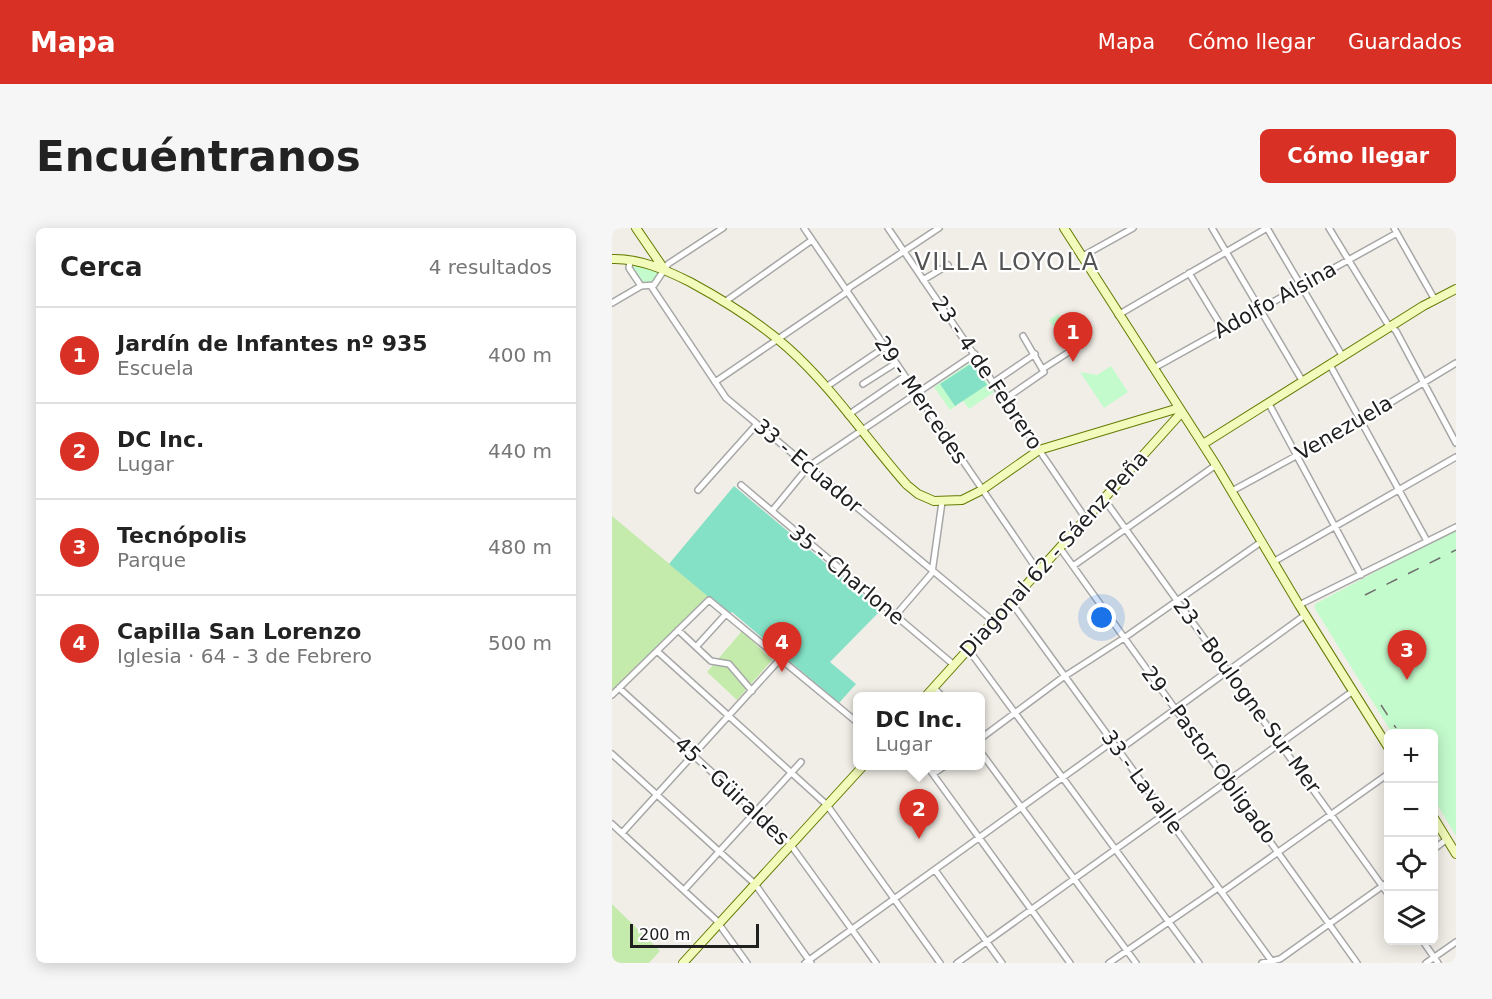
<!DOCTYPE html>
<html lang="es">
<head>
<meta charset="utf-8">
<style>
	body { margin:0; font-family:"DejaVu Sans",sans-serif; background:#f6f6f6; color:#222 }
	.controls { position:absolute; right:18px; bottom:18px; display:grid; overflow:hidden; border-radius:9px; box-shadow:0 3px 15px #0003 }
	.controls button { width:54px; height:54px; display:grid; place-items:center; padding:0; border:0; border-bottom:2px solid #e0e0e0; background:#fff; color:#222; font:30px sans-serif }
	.scale { position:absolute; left:18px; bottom:15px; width:129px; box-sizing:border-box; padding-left:6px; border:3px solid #202020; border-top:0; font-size:16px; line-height:21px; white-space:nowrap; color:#202020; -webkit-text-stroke:4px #fff; paint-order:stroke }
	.you { position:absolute; left:490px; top:390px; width:21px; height:21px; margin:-15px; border:4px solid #fff; border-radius:50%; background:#1a73e8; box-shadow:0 0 0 9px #1a73e833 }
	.badge { display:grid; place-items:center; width:39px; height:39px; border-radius:50%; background:#d93025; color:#fff; font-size:20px; font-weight:700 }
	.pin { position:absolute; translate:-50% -50px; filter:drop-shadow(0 2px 3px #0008) }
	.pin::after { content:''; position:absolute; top:32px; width:21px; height:18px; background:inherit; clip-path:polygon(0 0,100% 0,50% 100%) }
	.popup { position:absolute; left:241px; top:464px; width:132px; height:78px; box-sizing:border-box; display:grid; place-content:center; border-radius:9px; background:#fff; filter:drop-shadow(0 2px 4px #0005); font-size:20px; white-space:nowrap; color:#767676 }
	.popup b { font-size:22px; color:#222 }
	.popup::after { content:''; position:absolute; left:50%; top:100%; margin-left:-12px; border:12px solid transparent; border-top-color:#fff }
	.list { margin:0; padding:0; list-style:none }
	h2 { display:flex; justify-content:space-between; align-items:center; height:78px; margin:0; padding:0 24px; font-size:26px }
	h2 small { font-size:20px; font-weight:400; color:#767676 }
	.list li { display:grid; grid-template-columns:39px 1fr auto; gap:18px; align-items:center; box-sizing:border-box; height:96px; padding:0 24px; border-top:2px solid #e0e0e0 }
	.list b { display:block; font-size:22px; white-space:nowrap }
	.list p { margin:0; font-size:20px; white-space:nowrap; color:#767676 }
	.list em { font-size:20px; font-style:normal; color:#767676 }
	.icon { flex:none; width:33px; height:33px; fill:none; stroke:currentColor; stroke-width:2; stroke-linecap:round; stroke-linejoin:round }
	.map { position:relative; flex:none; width:844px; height:735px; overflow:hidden; border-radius:9px }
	header { display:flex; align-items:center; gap:36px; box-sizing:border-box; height:84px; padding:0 30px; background:#d93025; color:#fff }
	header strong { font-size:28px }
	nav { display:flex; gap:33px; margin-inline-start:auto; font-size:21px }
	.intro { display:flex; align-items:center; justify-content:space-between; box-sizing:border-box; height:144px; padding:0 36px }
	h1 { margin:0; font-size:42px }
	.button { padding:15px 27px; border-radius:9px; background:#d93025; color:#fff; font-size:21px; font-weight:700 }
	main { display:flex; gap:36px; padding:0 36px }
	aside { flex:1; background:#fff; border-radius:9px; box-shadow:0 3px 15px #0003 }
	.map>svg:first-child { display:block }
	.grass { fill:#c5ebac }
	.park { fill:#c4fbcd }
	.pitch { fill:#84e1c6 }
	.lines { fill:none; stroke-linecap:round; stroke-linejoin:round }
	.street-casing { stroke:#a7a7a7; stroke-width:8 }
	.secondary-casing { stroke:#647c03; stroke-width:10 }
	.street { stroke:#fff; stroke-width:5 }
	.secondary { stroke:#f2fbbb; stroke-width:8 }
	.rail { stroke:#6e6e6e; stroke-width:1.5; stroke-dasharray:12 12; stroke-linecap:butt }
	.labels { text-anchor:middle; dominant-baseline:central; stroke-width:4.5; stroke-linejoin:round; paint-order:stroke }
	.street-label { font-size:21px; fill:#202020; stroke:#fff }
	.quarter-label { font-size:24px; letter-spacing:1.5px; fill:#535353; stroke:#fff }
</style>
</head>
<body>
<header>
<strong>Mapa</strong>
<nav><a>Mapa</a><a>Cómo llegar</a><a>Guardados</a></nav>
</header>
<div class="intro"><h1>Encuéntranos</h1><a class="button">Cómo llegar</a></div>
<main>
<aside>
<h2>Cerca<small>4 resultados</small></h2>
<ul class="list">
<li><span class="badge">1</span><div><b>Jardín de Infantes nº 935</b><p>Escuela</p></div><em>400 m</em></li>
<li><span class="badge">2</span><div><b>DC Inc.</b><p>Lugar</p></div><em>440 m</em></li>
<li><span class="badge">3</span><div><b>Tecnópolis</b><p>Parque</p></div><em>480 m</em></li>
<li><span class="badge">4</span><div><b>Capilla San Lorenzo</b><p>Iglesia · 64 - 3 de Febrero</p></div><em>500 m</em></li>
</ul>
</aside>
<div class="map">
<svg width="844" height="735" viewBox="0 0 844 735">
	<rect width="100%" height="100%" fill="#f1eee7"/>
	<path class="grass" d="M0,288L97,369L0,464Z
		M130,403L160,432L125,472L95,444Z
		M0,676L48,723L37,735H0Z"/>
	<path class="park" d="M23,37L45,42L47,47L42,54L34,56L28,54L19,40Z
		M446,86L457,102L452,113L437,92Z
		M359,134L382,164L357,181L351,173L338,182L322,159Z
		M499,138L516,164L492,180L468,144L485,147Z
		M844,301V608L822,571V506L780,505L703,381V376Z"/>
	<path class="pitch" d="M360,135L375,157L343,178L328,156Z
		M122,258L269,382L218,434L244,456L227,475L120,384L117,386L57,336Z"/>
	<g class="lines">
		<g class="street-casing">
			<path id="street" d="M192,0L426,343
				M276,0L474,291
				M600,0L691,154
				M717,0L775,95L784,103L844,215
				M782,0L823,72
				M469,29L521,0
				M18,33L17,40L29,58
				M577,45L611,101
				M311,52L336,37
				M39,58L114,170L381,393
				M114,73L200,12
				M0,75L29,58L42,57L56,36L111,0
				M506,87L655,0L731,129
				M718,137L815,313
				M432,140L457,124
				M542,140L785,5
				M103,154L232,66L238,59L327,0
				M382,154L423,126
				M251,156L284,135
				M214,159L273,119
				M393,171L432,144L411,108
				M657,176L749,347
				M236,187L293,148
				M129,257L342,437
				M86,262L145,196
				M620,263L748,193L844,135
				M492,271L776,666
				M160,283L197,238L363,126
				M448,320L745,735
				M661,334L844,229
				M461,338L604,237
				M399,374L661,735
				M687,377L844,299
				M283,388L320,345L330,274
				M66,402L99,433L117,436L140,463
				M84,419L114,386
				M356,421L587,735
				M45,423L215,577L328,735
				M7,460L176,613L264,735
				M322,460L330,468
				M0,467L97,372L246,495
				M368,511L450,450L512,410L649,314
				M507,522L693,387
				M368,523L524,735
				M0,526L143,656L199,735
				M315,538L458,735
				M321,546L333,538
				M560,593L741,463
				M0,596L104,692L135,735
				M10,605L169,430
				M822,621L835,611
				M323,642L390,735
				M72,662L189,534
				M610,664L776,546
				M810,712L826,735
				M193,735L500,514
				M345,735L554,585
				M497,735L606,660
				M650,735L668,731L776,654
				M814,735L844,714"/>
		</g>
		<g class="secondary-casing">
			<path id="secondary" d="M24,0L52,41
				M452,0L604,237L687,377L776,519
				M0,31C27,30 54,42 78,54C113,73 146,93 176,120C221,160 255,212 295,257L306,266L322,273L350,272L370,262L427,222L567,180
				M591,216L811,78L844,61
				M314,468L570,184
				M822,590L844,626
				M71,735L251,538"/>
		</g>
		<use href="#street" class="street"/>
		<use href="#secondary" class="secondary"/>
		<path class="rail" d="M753,367L844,322
			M769,477L784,500"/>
	</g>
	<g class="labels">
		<g class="street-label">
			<text transform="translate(663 72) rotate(-29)">Adolfo Alsina</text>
			<text transform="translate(375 145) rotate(56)">23 - 4 de Febrero</text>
			<text transform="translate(309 172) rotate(56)">29 - Mercedes</text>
			<text transform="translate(732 200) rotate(-30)">Venezuela</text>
			<text transform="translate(196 238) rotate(40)">33 - Ecuador</text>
			<text transform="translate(442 326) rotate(-48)">Diagonal 62 - Sáenz Peña</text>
			<text transform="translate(235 347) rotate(40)">35 - Charlone</text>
			<text transform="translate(635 468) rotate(54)">23 - Boulogne Sur Mer</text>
			<text transform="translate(597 527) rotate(54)">29 - Pastor Obligado</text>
			<text transform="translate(530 554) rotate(54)">33 - Lavalle</text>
			<text transform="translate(120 563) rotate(43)">45 - Güiraldes</text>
		</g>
		<g class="quarter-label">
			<text x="395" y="34">VILLA LOYOLA</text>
		</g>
	</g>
</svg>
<div class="controls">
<button>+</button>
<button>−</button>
<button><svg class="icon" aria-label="locate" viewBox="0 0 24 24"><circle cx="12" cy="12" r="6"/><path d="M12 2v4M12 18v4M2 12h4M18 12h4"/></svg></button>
<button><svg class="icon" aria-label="layers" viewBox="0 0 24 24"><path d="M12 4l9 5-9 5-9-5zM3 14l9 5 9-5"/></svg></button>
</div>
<div class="scale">200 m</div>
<div class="you"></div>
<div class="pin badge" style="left:461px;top:134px">1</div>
<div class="pin badge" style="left:307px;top:611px">2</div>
<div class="popup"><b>DC Inc.</b>Lugar</div>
<div class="pin badge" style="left:795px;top:452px">3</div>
<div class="pin badge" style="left:170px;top:444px">4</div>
</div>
</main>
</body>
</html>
